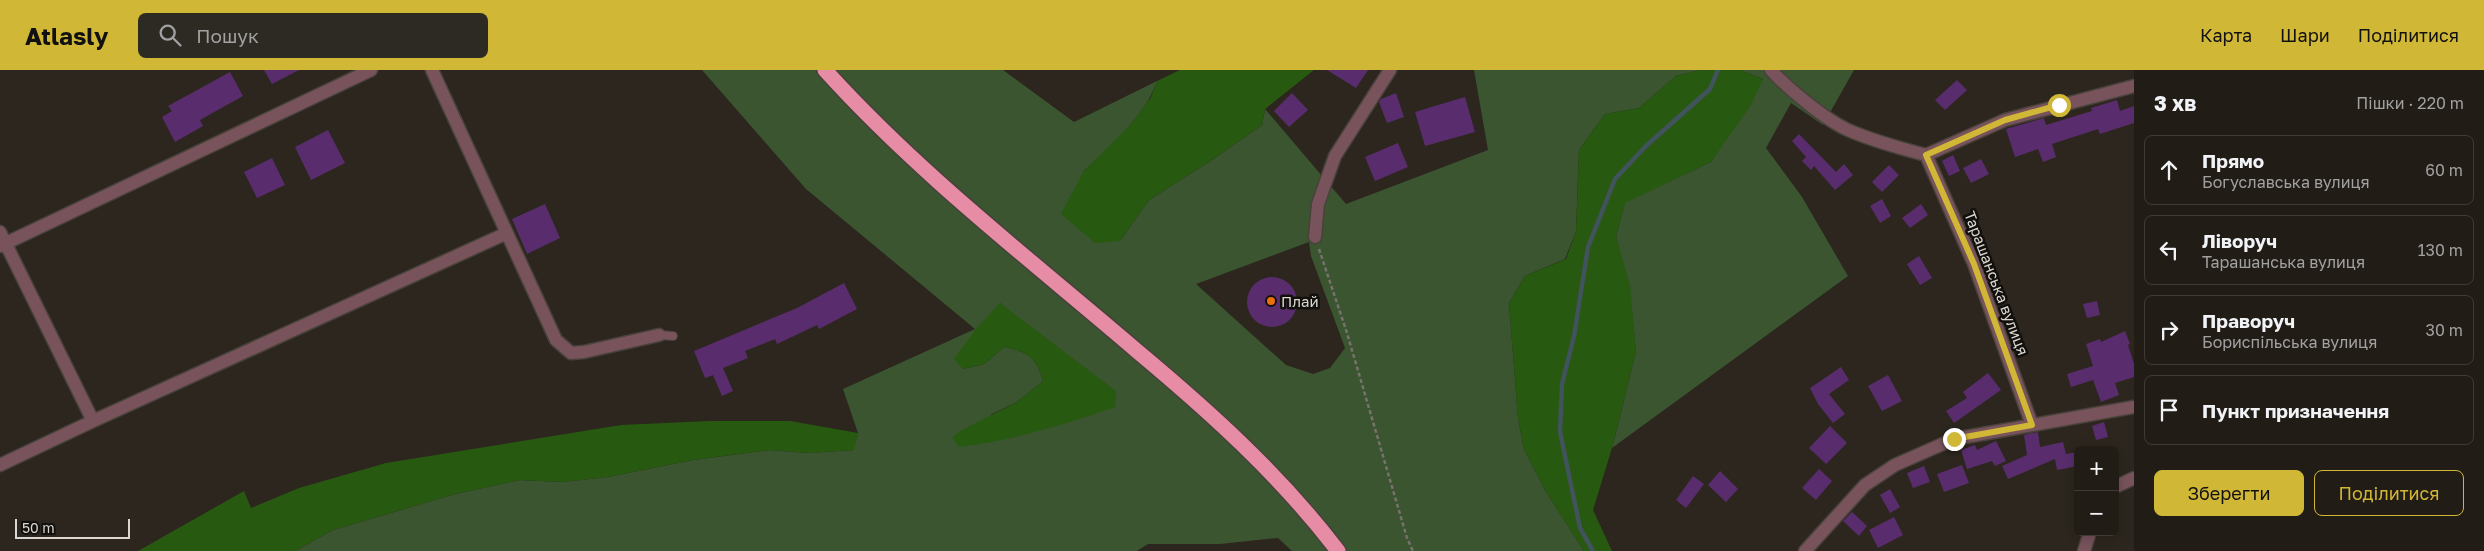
<!DOCTYPE html>
<html lang="uk">
<head>
<meta charset="utf-8">
<style>
	body { margin:0; font-family:"Golos Text",sans-serif; background:#2d2923; color:#f1f3f6 }
	.controls { position:absolute; right:15px; bottom:15px; display:grid; overflow:hidden; border-radius:8px; box-shadow:0 2px 12px #0003 }
	.controls button { width:45px; height:45px; display:grid; place-items:center; padding:0; border:0; border-bottom:1px solid #3e3a35; background:#211c16; color:#f1f3f6; font:25px sans-serif }
	.scale { position:absolute; left:15px; bottom:12px; width:115px; box-sizing:border-box; padding-left:5px; border:2px solid #dad6d1; border-top:0; font-size:14px; line-height:18px; white-space:nowrap; color:#dad6d1; -webkit-text-stroke:4px #12100c; paint-order:stroke }
	.stop { position:absolute; width:15px; height:15px; margin:-11px; border:4px solid #d1b736; border-radius:50%; background:#fff }
	.stop.end { background:#d1b736; border-color:#fff; box-shadow:0 1px 5px #0008 }
	.list { margin:0; padding:0; list-style:none }
	h2 { display:flex; justify-content:space-between; align-items:center; height:65px; margin:0; padding:0 20px; font-size:21px }
	h2 small { font-size:16px; font-weight:400; color:#a2a1a1 }
	.list li { display:grid; grid-template-columns:32px 1fr auto; gap:15px; align-items:center; box-sizing:border-box; height:70px; margin:0 10px 10px; padding:0 10px; border:1px solid #3e3a35; border-radius:8px }
	.list b { display:block; font-size:19px; white-space:nowrap }
	.list p { margin:0; font-size:16px; white-space:nowrap; color:#a2a1a1 }
	.list em { font-size:16px; font-style:normal; color:#a2a1a1 }
	.actions { display:flex; gap:10px; padding:15px 20px }
	.actions a { flex:1; padding:11px 0; border:1px solid #d1b736; border-radius:8px; text-align:center; font-size:18px; color:#d1b736 }
	.actions .main { background:#d1b736; color:#111 }
	.icon { flex:none; width:28px; height:28px; fill:none; stroke:currentColor; stroke-width:2; stroke-linecap:round; stroke-linejoin:round }
	.map { position:relative; flex:none; width:2134px; height:481px; overflow:hidden }
	header { display:flex; align-items:center; gap:30px; box-sizing:border-box; height:70px; padding:0 25px; background:#d1b736; color:#111 }
	header strong { font-size:24px }
	nav { display:flex; gap:28px; margin-inline-start:auto; font-size:18px }
	.search { width:350px; height:45px; background:#2d2923; display:flex; align-items:center; gap:12px; box-sizing:border-box; padding:0 18px; border-radius:8px; color:#a2a1a1; font-size:19px }
	main { display:flex }
	aside { flex:1; background:#211c16 }
	.map>svg:first-child { display:block }
	.green { fill:#3a552f; fill-rule:evenodd }
	.forest { fill:#285911 }
	.lines { fill:none; stroke-linecap:round; stroke-linejoin:round }
	.stream { stroke:#41535c; stroke-width:4.5 }
	.building { fill:#592d6d }
	.lane-casing { stroke:#48423b; stroke-width:10 }
	.street-casing { stroke:#48423b; stroke-width:15 }
	.highway-casing { stroke:#48423b; stroke-width:18 }
	.path { stroke:#77726b; stroke-width:2.5; stroke-dasharray:4 2.5; stroke-linecap:butt }
	.lane { stroke:#78535c; stroke-width:8 }
	.street { stroke:#78535c; stroke-width:12 }
	.highway { stroke:#e78ca5; stroke-width:15 }
	.route { stroke:#d1b736; stroke-width:6 }
	.food-dot { fill:#e8710a; stroke:#12100c; stroke-width:2 }
	.labels { text-anchor:middle; dominant-baseline:central; stroke-width:5; stroke-linejoin:round; paint-order:stroke }
	.street-label { font-size:15px; fill:#dad6d1; stroke:#12100c }
	.poi-label { font-size:15px; fill:#dad6d1; stroke:#12100c; text-anchor:start }
</style>
</head>
<body>
<header>
<strong>Atlasly</strong>
<div class="search"><svg class="icon" aria-label="search" viewBox="0 0 24 24"><circle cx="10" cy="10" r="6"/><path d="M15 15l6 6"/></svg>Пошук</div>
<nav><a>Карта</a><a>Шари</a><a>Поділитися</a></nav>
</header>
<main>
<div class="map">
<svg width="2134" height="481" viewBox="0 0 2134 481">
	<rect width="100%" height="100%" fill="#2c261e"/>
	<path class="green" d="M702,0H1003L1074,52L1157,11C1144,49 1110,75 1083,102L1120,171L1149,130L1212,90L1262,55L1265,39L1346,134L1488,80L1474,0H1700L1676,6L1639,38L1605,44L1579,80L1576,161L1565,189L1525,206L1509,233L1518,348L1524,379L1545,420L1584,481H1292L1278,468L1220,474H1148L1137,481H295L333,460L455,424L520,410L562,412L608,407L693,390L770,380L809,383L853,380L858,363L843,319L975,259L806,119ZM1309,172L1311,186L1345,278L1330,298L1313,304L1286,295L1196,214ZM1000,233L1115,337L990,345L1017,332L1043,311C1037,287 1028,282 1004,277L984,294L963,299Z
		M1740,0H1854L1823,55L1791,33L1766,78L1802,127L1848,206L1612,378L1636,281L1629,215L1616,167L1625,132L1711,92L1763,9Z"/>
	<path class="forest" d="M1180,0H1314L1265,39L1262,55L1212,90L1149,130L1120,171L1095,173L1061,144L1083,102L1132,53L1151,27L1157,11Z
		M1700,0H1740L1763,9L1751,35L1711,92L1625,133L1616,167L1630,215L1636,281L1612,378L1593,440L1612,481H1584L1545,420L1524,379L1518,348L1509,233L1525,206L1566,189L1576,161L1579,80L1605,44L1639,38L1676,6Z
		M1000,233L1116,321L1115,337C1064,355 1013,370 959,377L952,368L960,361L1017,332L1043,311C1037,287 1027,282 1004,277L984,294L963,299L954,289L976,259Z
		M710,351H790L858,363L854,380L809,383L770,380L693,390L608,407L562,412L520,410L455,424L333,460L295,481H138L244,421L251,438L299,418L386,393L621,355Z"/>
	<g class="lines">
		<path class="stream" d="M1593,481L1580,458L1560,362L1562,314L1574,266L1588,177L1615,109L1646,76L1710,19L1718,0"/>
	</g>
	<path class="building" d="M264,0H299L272,14Z
		M1327,0H1368L1356,18Z
		M230,2L243,26L200,50L203,56L175,72L162,47L172,41L168,36Z
		M1957,10L1967,20L1945,40L1935,30Z
		M1292,23L1308,40L1289,57L1274,41Z
		M1396,23L1404,47L1387,53L1379,32L1381,29Z
		M1465,27L1475,62L1425,76L1415,42Z
		M2117,30L2120,41L2134,36V53L2100,64L2098,59L2052,74L2056,87L2043,92L2038,79L2015,87L2006,59L2044,48L2046,55L2092,41L2091,38Z
		M328,60L345,93L311,110L295,77Z
		M1799,64L1836,102L1844,94L1853,105L1835,120L1814,96L1811,100L1802,91L1806,87L1792,71Z
		M1398,73L1408,97L1375,111L1365,87Z
		M1953,85L1960,101L1949,106L1942,91Z
		M272,88L285,115L257,128L244,102Z
		M1981,89L1989,104L1971,113L1963,98Z
		M1889,95L1899,105L1882,122L1872,112Z
		M1882,129L1891,146L1880,153L1870,136Z
		M545,134L560,168L527,184L512,149Z
		M1921,134L1928,145L1910,158L1902,148Z
		M1919,186L1932,208L1920,215L1907,194Z
		M1247 232a25 25 0 1 1 50 0a25 25 0 1 1-50 0Z
		M844,213L857,239L819,259L817,255L777,274L775,269L745,281L748,288L723,298L733,321L722,326L713,305L705,308L694,281L797,238Z
		M2097,231L2100,245L2087,248L2083,234Z
		M2125,261L2130,274L2128,275L2134,294V307L2115,313L2119,325L2101,332L2093,310L2071,317L2067,304L2093,296L2086,274L2100,269L2101,272Z
		M1841,297L1849,310L1829,324L1845,344L1833,353L1818,334L1810,318Z
		M1988,303L2001,320L1954,353L1946,341L1967,328L1963,322Z
		M1888,305L1902,331L1882,341L1868,316Z
		M2104,352L2108,367L2096,370L2092,356Z
		M1830,356L1847,373L1826,394L1809,378Z
		M2038,362L2040,377L2063,372L2066,384L2078,382V396L2057,400L2055,389L2008,409L2002,396L2027,385L2024,365Z
		M1996,371L2006,391L1995,396L1992,391L1967,399L1961,380L1975,375L1977,380Z
		M1962,395L1969,413L1944,422L1937,404Z
		M1924,396L1930,412L1913,418L1907,403Z
		M1819,399L1832,411L1816,430L1802,418Z
		M1720,401L1738,419L1726,432L1708,415Z
		M1693,406L1704,414L1686,438L1676,430Z
		M1890,419L1900,437L1890,443L1880,425Z
		M1852,442L1867,456L1859,466L1843,451Z
		M1894,447L1903,465L1878,478L1869,460Z"/>
	<g class="lines">
		<g class="lane-casing">
			<path id="lane" d="M659,265L673,266"/>
		</g>
		<g class="street-casing">
			<path id="street" d="M432,0L556,270L571,283L584,282L659,265
				M1771,0C1787,18 1826,50 1848,60C1873,71 1899,78 1926,85L1974,194L2032,355
				M1926,85L2005,50L2134,16
				M0,162L93,351L507,163
				M1315,167L1318,134L1335,86L1390,0
				M0,176L371,0
				M0,395L93,351
				M2115,417L2134,408
				M1805,481L1865,415L1895,395L1954,369L2134,337
				M2084,481L2090,462"/>
		</g>
		<g class="highway-casing">
			<path id="highway" d="M825,0C919,104 1031,190 1137,281C1210,342 1280,405 1338,481"/>
		</g>
		<path class="path" d="M1319,179L1347,263L1407,468L1413,481"/>
		<use href="#lane" class="lane"/>
		<use href="#street" class="street"/>
		<use href="#highway" class="highway"/>
	</g>
	<g class="lines">
		<path class="route" d="M1954,369L2032,355L1974,194L1926,85L2005,50L2059,35"/>
	</g>
	<circle class="food-dot" cx="1271" cy="231" r="5"/>
	<g class="labels">
		<g class="street-label">
			<text transform="translate(1997 213) rotate(69)">Тарашанська вулиця</text>
		</g>
		<g class="poi-label">
			<text x="1281" y="231">Плай</text>
		</g>
	</g>
</svg>
<div class="controls">
<button>+</button>
<button>−</button>
</div>
<div class="scale">50 m</div>
<div class="stop" style="left:2059px;top:35px"></div>
<div class="stop end" style="left:1954px;top:369px"></div>
</div>
<aside>
<h2>3 хв<small>Пішки · 220 m</small></h2>
<ul class="list">
<li><svg class="icon" aria-label="ahead" viewBox="0 0 24 24"><path d="M12 20V5M6 11l6-6 6 6"/></svg><div><b>Прямо</b><p>Богуславська вулиця</p></div><em>60 m</em></li>
<li><svg class="icon" aria-label="left" viewBox="0 0 24 24"><path d="M17 20v-9H6M10 6l-5 5 5 5"/></svg><div><b>Ліворуч</b><p>Тарашанська вулиця</p></div><em>130 m</em></li>
<li><svg class="icon" aria-label="right" viewBox="0 0 24 24"><path d="M7 20v-9h11M14 6l5 5-5 5"/></svg><div><b>Праворуч</b><p>Бориспільська вулиця</p></div><em>30 m</em></li>
<li><svg class="icon" aria-label="arrive" viewBox="0 0 24 24"><path d="M6 21V4h12l-3 4 3 4H6"/></svg><div><b>Пункт призначення</b></div></li>
</ul>
<div class="actions"><a class="main">Зберегти</a><a>Поділитися</a></div>
</aside>
</main>
</body>
</html>
